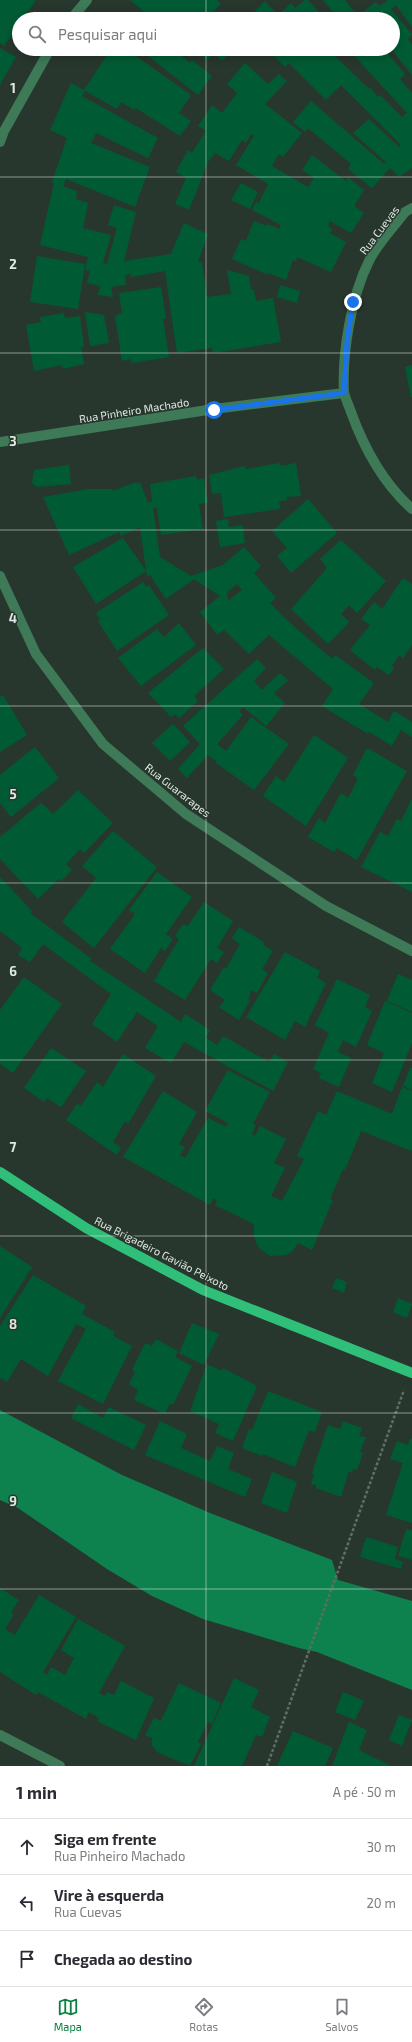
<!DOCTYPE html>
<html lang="pt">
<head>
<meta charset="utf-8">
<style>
	body { margin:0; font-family:"Exo 2",sans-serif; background:#f7f7f7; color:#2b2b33 }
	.stop { position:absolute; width:12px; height:12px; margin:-9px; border:3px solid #1a73e8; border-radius:50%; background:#fff }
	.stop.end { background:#1a73e8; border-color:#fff; box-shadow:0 1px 4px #0008 }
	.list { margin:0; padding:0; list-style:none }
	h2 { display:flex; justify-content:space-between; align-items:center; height:52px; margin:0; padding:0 16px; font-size:17px }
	h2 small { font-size:13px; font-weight:400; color:#7c7c81 }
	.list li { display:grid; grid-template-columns:26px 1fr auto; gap:12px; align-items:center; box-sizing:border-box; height:56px; padding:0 16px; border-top:1px solid #e1e1e2 }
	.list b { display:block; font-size:15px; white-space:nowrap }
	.list p { margin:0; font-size:13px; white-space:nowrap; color:#7c7c81 }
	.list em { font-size:13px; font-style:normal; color:#7c7c81 }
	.icon { flex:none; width:22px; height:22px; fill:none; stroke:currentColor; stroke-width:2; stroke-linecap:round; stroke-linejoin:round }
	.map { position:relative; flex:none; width:412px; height:1766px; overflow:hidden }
	.search { position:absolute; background:#fff; box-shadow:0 2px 10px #0003; left:12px; right:12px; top:12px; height:44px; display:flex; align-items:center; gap:10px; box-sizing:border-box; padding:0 14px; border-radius:22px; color:#7c7c81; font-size:15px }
	.sheet { height:220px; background:#fff }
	nav { display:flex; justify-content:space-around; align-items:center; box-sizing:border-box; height:56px; border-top:1px solid #e1e1e2; background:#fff; font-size:11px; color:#7c7c81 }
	nav a { display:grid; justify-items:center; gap:2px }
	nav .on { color:#0b8043 }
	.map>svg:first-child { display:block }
	.forest { fill:#0d824e }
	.building { fill:#005b34; fill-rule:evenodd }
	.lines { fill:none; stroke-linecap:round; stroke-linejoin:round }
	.path { stroke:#606e65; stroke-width:2.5; stroke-dasharray:3 2; stroke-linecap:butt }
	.minor { stroke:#3e7a57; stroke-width:10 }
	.primary { stroke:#2fbf79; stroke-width:10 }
	.route { stroke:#1a73e8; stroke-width:5 }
	.grid { fill:none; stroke:#dfe8e2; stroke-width:1; stroke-opacity:0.55 }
	.labels { text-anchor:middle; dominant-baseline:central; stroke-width:3; stroke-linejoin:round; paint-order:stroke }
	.street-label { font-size:11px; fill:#dfe8e2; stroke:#28372d }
	.grid-label { font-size:13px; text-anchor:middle; font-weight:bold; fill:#dfe8e2; stroke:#28372d; stroke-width:3; stroke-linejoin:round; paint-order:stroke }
</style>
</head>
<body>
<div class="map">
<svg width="412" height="1766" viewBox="0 0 412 1766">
	<rect width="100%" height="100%" fill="#28372d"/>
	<path class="forest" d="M0,1410L122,1475L210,1513L332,1560L338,1580L412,1601V1690L317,1652L299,1648L203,1619L152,1596L107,1569L18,1508L0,1500Z"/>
	<path class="building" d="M0,0H36L25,16L30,19H19V32L16,29L4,46L0,43Z
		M130,0H217L221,3L208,19H163L158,14L152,19Z
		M304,0H308L325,19H255L251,15L265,1L278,15L291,3L295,8Z
		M323,0H345L358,16L354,19H339Z
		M388,0H412V27L396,5L391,9L412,34L408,39L412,45V75L391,49H393V19H365L361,13L376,2L379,6Z
		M0,48L16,57L0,85Z
		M111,49H126L191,95L179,113L191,121L180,136L136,108L134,110L121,102L117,109L85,91L82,96L158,138L148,158L96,133L91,143L150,167L135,207L66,179L63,186L77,191L76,199L88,203L83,228L111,235L103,263L107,264L117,228L108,225L114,205L136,212L124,261L171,254L184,223L208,234L198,262L202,263L207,297L231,294L227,270L249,276L251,290H254L256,301L273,298L281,342L213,353L212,348L177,353L165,271L131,277V274L125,275L126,285L111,287L113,297L98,295L100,286L87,283L90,271L85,270L88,257L40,245L54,183L52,182L67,138L50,130L71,83L84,90Z
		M139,49H174L190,63L192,60L212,76L198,95Z
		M195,49H230L232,51L222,61L214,53L207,60Z
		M275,49H328L368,88L370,87L378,97L380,95L402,117L407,113L348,49H384L405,74L400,79L412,93V168L399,177L390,168L372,188L348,169L351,164L308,128L305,132L293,122L311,101L384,164L386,162L353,133L369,119L399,147L401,145L341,85L326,100L289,63L285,67L271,53Z
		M245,63L268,84L279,74L287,81L265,104L302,133L283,157L279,154L272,166L308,187L314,178L302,170L312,155L346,181L348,177L364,190L354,206L364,213L351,233L330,221L328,226L332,229L330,233L346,242L331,272L297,257L296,261L293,260L286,280L269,273L268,275L232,259L241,239L246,241L254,221L267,226L268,224L279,229L281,225L252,210L256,202L259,203L268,184L236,165L254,136L251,134L246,143L242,140L229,161L215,153L208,162L189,210L175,204L186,178L176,172L188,150L192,153L206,131L198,126L212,105L222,113L237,93L227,84Z
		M241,183L258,192L250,209L231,200Z
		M37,256L85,264L78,309L30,302Z
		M280,285L300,291L297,303L277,297Z
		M161,287L166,318L163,319L169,357L132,363L131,359L122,361L115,316L122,313L119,293Z
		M85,312L104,315L109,343L90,346Z
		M64,313L65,318L80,316L84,347H81L84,364L63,369L62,365L34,371L26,325L41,322L40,317Z
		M412,365V397H411L405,367Z
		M280,463L281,466L296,463L301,496L287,497V500L279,501L280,509L224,517L221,493L212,494L209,475L245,466V469Z
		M69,465L71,484L37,487L32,483L34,470Z
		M196,476L197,480L204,478L208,503L199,504L203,529L161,535L157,508H153L160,557L191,576L223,565L244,547L261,566L254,573L276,598L270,603L289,622L332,659L335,655L374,683L359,704L388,722L394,711L412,722V737L401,730L392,746L369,732L368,734L322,706L333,689L269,635L249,654L224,630L217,635L200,612L220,596L194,579L166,599L150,575L147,577L140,527L121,536L119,532L69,555L43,497L89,489H112L113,491L136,482L137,484L140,482L148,503L152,501L150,484ZM237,584L242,590L228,601L227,592Z
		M308,499L337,533L291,573L277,556L287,548L272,531Z
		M228,519L229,527L243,525L245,543L220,547L216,521Z
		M123,538L146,571L96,604L73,567Z
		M341,540L386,581L357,613L349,605L341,614L349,622L328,644L291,609L327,568L320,559Z
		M403,578L412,584V645L403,658L399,655L392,666L394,668L389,675L377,667L375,670L350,650L370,625L361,619L374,602L382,609Z
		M143,582L146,587L149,585L169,615L117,651L98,621L100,620L96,613Z
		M179,623L196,645L141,686L118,658L157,629L164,637Z
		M203,648L224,669L194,696L198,701L179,718L175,714L171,717L148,693Z
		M257,659L266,668L254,681L262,690L280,673L288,680L274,693L285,703L266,726L243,707L239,711L243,715L217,744L226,751L251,717L289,744L254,790L216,763L217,762L208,755L187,778L178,769L200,744L183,726Z
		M3,695L27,735L0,752V697Z
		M173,724L190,742L170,761L152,743Z
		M314,735L348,758L306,826L263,796L276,776L284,782Z
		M35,747L59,778L11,817L0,803V775Z
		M367,748L407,771L357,860L337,848L334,852L308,837L319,818L325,823L341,793L348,798L358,779L353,775Z
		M78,790L113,823L84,853L80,849L66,864L72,870L61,881L59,879L38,899L0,859V837L41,803L53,814Z
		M412,799V892L361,867L380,832L388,836L397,819L401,821Z
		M113,831L157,867L94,948L62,922L96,878L82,866Z
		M157,872L192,897L166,934L173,939L165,951L161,948L145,973L110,949L135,914L129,910Z
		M0,877L32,911L30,913L92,959L90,961L181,1022L185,1014L210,1030L206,1038L217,1045L223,1036L269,1062L274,1054L288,1062L273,1091L184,1042L171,1063L145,1048L158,1026L137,1012L117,1042L92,1024L111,994L43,944L30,962L18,955L22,948L0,931Z
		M204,902L233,921L217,948L224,952L217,963L211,959L185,1000L154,981L179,939L175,936L183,924L188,926Z
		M239,927L264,942L263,945L273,951L262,969L268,973L257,993L252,990L248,999L250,1000L239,1020L219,1007L225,1000L210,990L224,967L226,969L240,944L232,938Z
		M285,952L320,971L317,978L326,983L305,1027L295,1021L285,1040L246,1017Z
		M398,974L412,980V1012L387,1001Z
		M24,977L62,1004L13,1073L0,1064V1010Z
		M337,979L370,995L365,1007L372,1011L356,1047L343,1040L338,1052L351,1058L339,1087L319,1078L321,1073L313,1069L329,1033L315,1025Z
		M385,1001L412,1013V1043L392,1092L372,1083L384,1053L367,1045Z
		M51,1048L86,1071L61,1107L47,1098L44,1102L24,1088Z
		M123,1054L156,1076L128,1124L125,1121L113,1142L121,1148L117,1155L66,1120L77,1104L81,1106L97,1082L103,1087Z
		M410,1068H412V1090L403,1086Z
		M228,1070L270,1092L253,1124L256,1125L252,1134L255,1136L260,1126L286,1139L274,1163L285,1168L271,1196L282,1201L304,1159L297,1156L318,1111L326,1115L337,1091L392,1114L402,1087L412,1091V1151L361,1131L345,1170L343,1169L330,1199L333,1200L312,1250L298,1243L292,1252L286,1255L270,1256L260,1249L256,1243L254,1236V1224L215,1205L217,1201L213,1198L210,1205L123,1157L163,1091L197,1112L179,1144L185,1147L180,1155L185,1158L208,1118L226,1127L228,1123L205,1111Z
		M0,1246L32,1267L0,1318Z
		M33,1275L86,1306L82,1314L115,1332L113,1336L132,1346L103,1404L58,1381L86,1329L76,1324L48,1376L21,1359L7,1382L0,1378V1326Z
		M336,1278L347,1282L344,1293L332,1288Z
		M398,1298L412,1304L407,1318L393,1312Z
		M192,1323L219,1334L204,1365L179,1353Z
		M156,1339L178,1351L175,1357L192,1366L173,1405L170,1403L165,1414L134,1400L138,1390L129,1384L135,1372L132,1370L145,1343L152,1346Z
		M207,1364L222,1371L223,1368L257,1386L233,1441L215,1433L219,1424L190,1411Z
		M268,1391L322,1412L315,1432L309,1430L295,1467L263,1454L262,1456L242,1448L249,1429L252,1430Z
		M78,1404L103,1418L109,1407L146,1425L134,1450L71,1418Z
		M160,1421L187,1434L181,1448L210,1461L217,1446L234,1453L228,1469L252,1479L245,1497L145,1455Z
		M343,1421L362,1428L359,1436L366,1437L360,1452L363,1453L357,1470L353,1469L352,1473L349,1471L341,1497L316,1488V1485L311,1484L314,1474L312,1473L328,1425L340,1429Z
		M410,1438L412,1439V1523L386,1515L403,1463L390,1459L397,1441L408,1445Z
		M272,1472L297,1482L287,1513L261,1503Z
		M406,1529L412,1530V1560L398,1556Z
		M366,1537L398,1547L395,1559L403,1562L401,1569L360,1557Z
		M0,1588L19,1600L11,1612L14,1614L5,1629L15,1635L39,1595L76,1617L43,1672L47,1675L51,1667L65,1675L74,1658L61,1650L78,1619L125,1646L99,1693L105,1696L107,1692L114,1695L121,1681L154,1698L136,1740L97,1721L99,1718L89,1712L86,1719L38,1692L36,1695L0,1672Z
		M234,1678L259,1690L251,1707L270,1717L262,1737L256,1735L242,1766H194Z
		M179,1683L221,1703L212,1724L208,1722L198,1742L201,1744L190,1766L157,1752L152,1745V1738L145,1735L154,1718L161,1721Z
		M343,1692L364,1701L355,1720L335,1712Z
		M399,1715L412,1720L402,1746L389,1740Z
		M349,1722L367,1730L359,1750L391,1766H332Z
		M293,1731L333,1748L325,1766H277Z"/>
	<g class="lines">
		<path class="path" d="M267,1766L404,1390"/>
		<path class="minor" d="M71,19L87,0
			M0,142L4,131L50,49
			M412,208L405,212C393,228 377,244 369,261C351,297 342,353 344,392C345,398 349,406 351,412C364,448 383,483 412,509
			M0,442L214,409L344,393
			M0,576L36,654L103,744L186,814L326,906L412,951
			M0,1735L60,1766"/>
		<path class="primary" d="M0,1172L86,1228L203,1290L412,1373"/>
	</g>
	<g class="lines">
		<path class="route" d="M214,410L344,393L347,341L353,302"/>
	</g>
	<path class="grid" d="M206,0V19M206,49V1766M0,177H412M0,353H412M0,530H412M0,706H412M0,883H412M0,1060H412M0,1236H412M0,1413H412M0,1589H412"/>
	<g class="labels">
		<g class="street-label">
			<text transform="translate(379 230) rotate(-53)">Rua Cuevas</text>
			<text transform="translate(134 410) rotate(-9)">Rua Pinheiro Machado</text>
			<text transform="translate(178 790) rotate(38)">Rua Guararapes</text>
			<text transform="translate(162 1253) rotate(27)">Rua Brigadeiro Gavião Peixoto</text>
		</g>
	</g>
	<g class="grid-label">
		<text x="13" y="93">1</text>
		<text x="13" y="269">2</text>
		<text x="13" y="446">3</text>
		<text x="13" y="623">4</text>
		<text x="13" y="799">5</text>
		<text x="13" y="976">6</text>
		<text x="13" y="1152">7</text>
		<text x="13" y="1329">8</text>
		<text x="13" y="1506">9</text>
	</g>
</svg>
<div class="stop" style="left:214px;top:410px"></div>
<div class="stop end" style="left:353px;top:302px"></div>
<div class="search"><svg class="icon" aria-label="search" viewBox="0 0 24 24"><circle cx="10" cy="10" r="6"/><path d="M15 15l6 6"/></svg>Pesquisar aqui</div>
</div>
<section class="sheet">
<h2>1 min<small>A pé · 50 m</small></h2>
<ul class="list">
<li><svg class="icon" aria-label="ahead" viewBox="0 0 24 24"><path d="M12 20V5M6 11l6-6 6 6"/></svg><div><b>Siga em frente</b><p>Rua Pinheiro Machado</p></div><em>30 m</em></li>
<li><svg class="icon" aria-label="left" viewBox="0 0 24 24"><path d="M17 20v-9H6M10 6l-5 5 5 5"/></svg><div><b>Vire à esquerda</b><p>Rua Cuevas</p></div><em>20 m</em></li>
<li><svg class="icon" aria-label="arrive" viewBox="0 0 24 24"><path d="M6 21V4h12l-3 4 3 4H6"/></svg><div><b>Chegada ao destino</b></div></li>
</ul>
</section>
<nav>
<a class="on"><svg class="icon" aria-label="map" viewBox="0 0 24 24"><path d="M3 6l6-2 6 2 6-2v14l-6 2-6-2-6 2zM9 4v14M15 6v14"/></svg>Mapa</a>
<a><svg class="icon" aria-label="directions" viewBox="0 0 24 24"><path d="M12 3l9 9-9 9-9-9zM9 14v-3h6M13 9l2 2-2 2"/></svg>Rotas</a>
<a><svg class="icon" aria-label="saved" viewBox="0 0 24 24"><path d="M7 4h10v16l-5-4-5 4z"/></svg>Salvos</a>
</nav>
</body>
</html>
